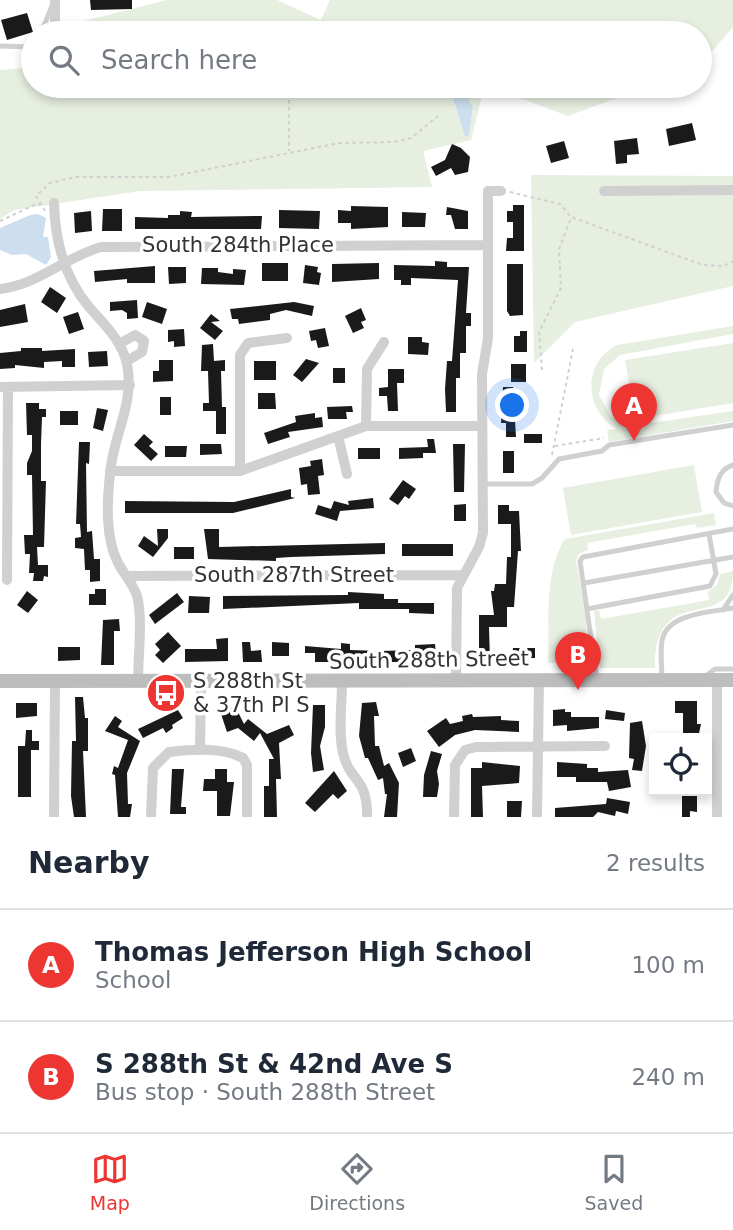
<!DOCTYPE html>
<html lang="en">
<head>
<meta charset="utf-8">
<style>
	body { margin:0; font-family:"DejaVu Sans",sans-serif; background:#f6f6f7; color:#1f2937 }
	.controls { position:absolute; right:21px; bottom:21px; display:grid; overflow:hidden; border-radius:0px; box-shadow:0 4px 10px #0003 }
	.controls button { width:63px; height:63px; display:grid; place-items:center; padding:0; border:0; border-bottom:2px solid #e0e1e3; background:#fff; color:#1f2937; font:35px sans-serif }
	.you { position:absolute; left:513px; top:406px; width:24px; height:24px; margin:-18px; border:5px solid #fff; border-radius:50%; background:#1a73e8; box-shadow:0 0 0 10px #1a73e833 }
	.badge { display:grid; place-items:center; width:46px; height:46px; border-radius:50%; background:#ed3531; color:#fff; font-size:23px; font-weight:700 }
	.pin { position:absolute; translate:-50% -58px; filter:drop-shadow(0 2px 4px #0008) }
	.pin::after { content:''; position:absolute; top:37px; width:24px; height:21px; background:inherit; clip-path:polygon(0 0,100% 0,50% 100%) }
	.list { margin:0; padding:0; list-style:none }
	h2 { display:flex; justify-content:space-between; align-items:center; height:91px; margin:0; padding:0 28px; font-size:30px }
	h2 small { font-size:23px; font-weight:400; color:#747a83 }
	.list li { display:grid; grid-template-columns:46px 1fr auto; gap:21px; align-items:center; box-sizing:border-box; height:112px; padding:0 28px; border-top:2px solid #e0e1e3 }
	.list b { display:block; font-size:26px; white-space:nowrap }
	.list p { margin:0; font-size:23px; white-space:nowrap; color:#747a83 }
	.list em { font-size:23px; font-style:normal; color:#747a83 }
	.icon { flex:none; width:38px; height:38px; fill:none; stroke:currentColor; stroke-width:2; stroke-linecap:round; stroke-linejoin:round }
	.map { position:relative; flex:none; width:733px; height:817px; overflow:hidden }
	.search { position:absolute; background:#fff; box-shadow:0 4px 10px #0003; left:21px; right:21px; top:21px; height:77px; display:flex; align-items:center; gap:18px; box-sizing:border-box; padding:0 24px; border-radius:38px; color:#747a83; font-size:26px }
	.sheet { height:315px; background:#fff }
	nav { display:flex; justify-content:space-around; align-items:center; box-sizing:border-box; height:98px; border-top:2px solid #e0e1e3; background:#fff; font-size:19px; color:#747a83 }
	nav a { display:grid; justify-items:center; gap:4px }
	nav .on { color:#ed3531 }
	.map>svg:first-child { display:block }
	.green { fill:#e7efe1 }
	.water { fill:#cddfef }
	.building { fill:#1a1a1a }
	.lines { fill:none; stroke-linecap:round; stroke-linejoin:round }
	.path { stroke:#d0d0d0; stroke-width:2; stroke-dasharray:3.5 3.5; stroke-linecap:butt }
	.lane { stroke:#d0d0d0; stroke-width:5 }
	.street { stroke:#d0d0d0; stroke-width:10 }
	.secondary { stroke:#bdbdbd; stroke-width:14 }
	.labels { text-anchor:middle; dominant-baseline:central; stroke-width:7; stroke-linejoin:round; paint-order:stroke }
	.street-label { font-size:21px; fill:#333; stroke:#fff }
	.poi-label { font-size:21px; fill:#333; stroke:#fff; text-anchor:start }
</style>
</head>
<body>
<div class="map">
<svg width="733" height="817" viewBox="0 0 733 817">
	<rect width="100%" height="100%" fill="#fff"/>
	<path class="green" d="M167,0H277L321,20L330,0H733V27L700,65V33H669L665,26L630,23L609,31L595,28L562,33L518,24L497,27V33H488L483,29L457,33H65V21H84Z
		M33,67V86H461L452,95L465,137L469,135L473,107L469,101V86H649L568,116L507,93L483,92L471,140L423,151L432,187L140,191L14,210L0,219V70Z
		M531,175L733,176V286L575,322L534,363Z
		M733,326V334L620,355L604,369L599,395L611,417L630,426L733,411V421L609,442L607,430L616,429C584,409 582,363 617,345Z
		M733,343V403L635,419L625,360Z
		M694,465L702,512L571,535L563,488Z
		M714,513L716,525L697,528L695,524L587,543L588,550L579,554L576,561L586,615L587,663H548C550,624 543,573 565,539Z
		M733,571C733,638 654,577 655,668H600L594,611L599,610L601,619L709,600L708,592L717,585L720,574Z"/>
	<path class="water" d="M630,23L665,26L669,33H497V27L518,24L562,33L595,28L609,31Z
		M461,86H469V101L473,107L469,135L465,137L452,95Z
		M30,215L38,214L46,218L43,237H48L51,257L46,265L26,254L12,255L0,250V228Z"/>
	<path class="building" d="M90,0H132V9L91,10Z
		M27,13L33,32L7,40L1,20Z
		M692,123L696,140L669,146L666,129Z
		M637,138L639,154L627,155V163L616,164L614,141Z
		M564,141L569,158L551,163L546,146Z
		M452,144L461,148L470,157L468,172L455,175L451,168L436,176L431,167L445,160Z
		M513,205H524V251H506L507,238H513V222H507V211H513Z
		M351,206L388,207V227L351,229V223H338V210L351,211Z
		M447,207L468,211V229H455L451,215H446Z
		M103,209H122V231H102Z
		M279,210L320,211L319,229L279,228Z
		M91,211L92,231L75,233L74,213Z
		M180,211L192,212L191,217L262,216L261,229H135V217L168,218V215H180Z
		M402,212L426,213L425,227H402Z
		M435,261L447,262V267H469L466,313H471V326H466V353H460V378H456V412H446L445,389L447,361H452L458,280L411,278V285H401V280H394V265L435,266Z
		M262,263H288V281H262Z
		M379,263V279L332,282V264Z
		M507,264H523V315L510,316L507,311Z
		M305,265L318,267L317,272L321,273L319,285L303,283Z
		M155,266V283H127V279L95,282L94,271Z
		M168,267H186V283L169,284Z
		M202,268H218V272L233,274V269L246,270L244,285L201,284Z
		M50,287L66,298L57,313L41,302Z
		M137,300L138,318L127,319V313L122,310L110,311V302Z
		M147,302L167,309L162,324L142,317Z
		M294,302L314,306L312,316L286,310L270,314V320L239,324L238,319H232L230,309Z
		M25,304L28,322L0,327V310Z
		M361,308L366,320L361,322L364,328L353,333L345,316Z
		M78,312L84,329L69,334L63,317Z
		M211,314L220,321L211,322L223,331L215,340L200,328Z
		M325,328L329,346L318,348L316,340L311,341L309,331Z
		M184,329L185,346L174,347V341L168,342V330Z
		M520,331H527V352H514V336H520Z
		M408,337H422V342L429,343L428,355L408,354Z
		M213,344L214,361L225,360V371H221L222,407H226V434H216V411H203V403H209L208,371H201L202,345Z
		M21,348H42V351L75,349V367H62V361L44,362V368L15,365V368L0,369V353L21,351Z
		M107,351L108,366L89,367L88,352Z
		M306,359L319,363L302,382L293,375Z
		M159,360H173V381L153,382V371H159Z
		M254,361H276V380H254Z
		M511,364H526V382H511Z
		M333,368H345V383H333Z
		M388,369H404V383H397L398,411H388L387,396H379V388L388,387Z
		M503,387H513L516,437H506V423H501Z
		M258,393H275L276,409H258Z
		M160,397H171V415H160Z
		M26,403H39V409H46V417H42L41,444V481H46L44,547H37L38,565H48V577L44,576L43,581H33L34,573H29L30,554H25L24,535H33L32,475H27V463L32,451V435H27Z
		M352,406L353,412H346L347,419H328L327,407Z
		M97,408L108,410L103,431L93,428Z
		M60,411H78V425H60Z
		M315,413V418L322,417L323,427L288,432L290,437L268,444L264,433L296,422L295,416Z
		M144,434L153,442L149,446L158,454L151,461L134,445Z
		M524,434H542V443H524Z
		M427,439H434L436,453H423V458L399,459V448L428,447Z
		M79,442H90L89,464L86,463L87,532L92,531L94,559H100V581L90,582V570H85L84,549L75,548V538L81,537L80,524H76Z
		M200,444H221L222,454L200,455Z
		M453,444H465L464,492H454Z
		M165,446H187L186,457H165Z
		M358,448H380V459H358Z
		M503,451H514V473H503Z
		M322,459L324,475L318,476L320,494L308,495L307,484L301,485L299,468L311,466L310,461Z
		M403,480L416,489L409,499L405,496L398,505L389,499Z
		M291,489V497L295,498L233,513H125V501L234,502Z
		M373,498L374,508L340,511L337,521L315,514L318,505L331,509L334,501L349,505L348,501Z
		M466,504V521H454V505Z
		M498,505H509V511H519L521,551H518L514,607H507V627H489L490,662H479V615H494L491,591H494L495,584H506L507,557H511V524H498Z
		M157,529H168V538L153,557L138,546L144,536L158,546Z
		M204,529H219V547L385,543V554L291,557L276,558V561L208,559Z
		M402,544H453V556H402Z
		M174,547H194V559H174Z
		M95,589H106V605H89V594H95Z
		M27,591L38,600L28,613L17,605Z
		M348,592L384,594V599H398V603H434V614L409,613V609H359V603L223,609V596L348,595Z
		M177,593L184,602L155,624L149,615Z
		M189,596L210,597L209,613H188Z
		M119,619L120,631H114V665H101L103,620Z
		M168,632L181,646L163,663L155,655L160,650L155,644Z
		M228,638V661L185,662V649H217L216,639Z
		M242,642H250L251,651L261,650L262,662H243Z
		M272,642L289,643V656H272Z
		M341,643L350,644V650L381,651L415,650V645L435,644L436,655H422V661L412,662H315V653H305V646L341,649Z
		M58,647H80V660L58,661Z
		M513,648H535V658H512Z
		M75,697H83L85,718H88V751H83L86,817H74L71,796L72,741H76Z
		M675,701H697V724H701L698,738H683V713H675Z
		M376,702L379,716H374L375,746H379L384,766L389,763L399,783L397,817H384L387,794H385L383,778L378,780L368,758H365L359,736L362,703Z
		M16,703H37V716L16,718Z
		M313,705H325V727L320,746L324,770L313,772L311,753Z
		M235,706L244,724L248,719L267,734L289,725L294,735L279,743L281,779H276L277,817H264V786H269V759H274L260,733L254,741L238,728L227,732L220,711Z
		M565,709V712H571V717H599V728L567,731V725L553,726V710Z
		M178,710L183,718L172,725L173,728L166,733L163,728L143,738L138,729Z
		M606,710L625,713L624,721L605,719Z
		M472,714L473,717L501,716V720L519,721V732L475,730L455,735L439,747L427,731L446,718L450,724L463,721L462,716Z
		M115,716L122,721L118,727L140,741L127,773L128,804H132L130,817H118L115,775L112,774L114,766L118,768L128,740L105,731Z
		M642,721L646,746L642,771L632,770L634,759L629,758L630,723Z
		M26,730H32V741H39V750H31V797H18V746H25Z
		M411,748L416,761L403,767L398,753Z
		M431,751L442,754L437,771L439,784L437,797H423L424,775Z
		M482,762L520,766L519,783L482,786L483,817H471V768H482Z
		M557,762L587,764V768H598V772L628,770L631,787L609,791L607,782H576V777H557Z
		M172,769H184L181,807H186V814H170Z
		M215,769H227V782H234L230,816H217V791H203L204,779H215Z
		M334,771L347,791L338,799L333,794L315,812L305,803Z
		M682,791L697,792V812L690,811V817H682Z
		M607,798L630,802L628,814L616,811L615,816L598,812L593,817H555V808L606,804Z
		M507,801H522L521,817H507Z"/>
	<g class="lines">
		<path class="path" d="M289,86V151
			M510,192L560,204L571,217L703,265L724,266L733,261
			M45,211L36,196L50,183L75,177H169L339,143L394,142L411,138L438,116
			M0,221L36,204L40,205
			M542,370L539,332L561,288L559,249L571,218
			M555,446L604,438
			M552,455L573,349"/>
		<path class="lane" d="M41,33L52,6
			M0,46L33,47
			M733,465C720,469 717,480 716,492L724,503L733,506
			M483,484H532L542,478L559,459L602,451L609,445L733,425
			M584,583L733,557
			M587,609L710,586L716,574L709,534
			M723,610L733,595
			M704,677L715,669H733
			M597,680L580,561L583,557L733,529
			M662,680C662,667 660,653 662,641C666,613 712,612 733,608"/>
		<path class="street" d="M55,33V0
			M604,191L733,190
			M54,203C55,241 64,277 89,307C104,324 122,341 127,364C135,404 113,435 110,474C107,502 105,537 118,563C124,574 133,584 137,596C143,618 138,657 138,681
			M0,289C38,285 65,257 101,247L487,245
			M119,344L135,335L144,341L142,352L127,361
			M0,387L130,385
			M366,426L367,369L384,342
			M338,436L347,474
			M110,471H240L366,426H482
			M240,471V355L248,343L287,338
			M126,576L462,575
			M7,580L8,388
			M456,680L457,588L479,547L483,533L482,374L488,338V191H501
			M342,682C342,705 338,731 343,753C350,783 368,777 367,817
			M200,750L201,681
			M54,817L55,681
			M151,817L153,768L169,752C193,749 222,747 243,758L247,765V817
			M454,817L455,765L465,750L476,747L605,746
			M537,817L539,680
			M717,817V680"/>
		<path class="secondary" d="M0,681L733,680"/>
	</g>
	<defs>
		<g id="bus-disc" transform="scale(2.0125)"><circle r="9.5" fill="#ed3531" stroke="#fff"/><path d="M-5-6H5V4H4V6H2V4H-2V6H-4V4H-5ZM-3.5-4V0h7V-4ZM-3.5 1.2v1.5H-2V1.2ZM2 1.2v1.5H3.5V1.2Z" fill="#fff"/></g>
	</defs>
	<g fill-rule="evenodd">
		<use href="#bus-disc" x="166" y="693"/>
	</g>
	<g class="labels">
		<g class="street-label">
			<text x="238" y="245">South 284th Place</text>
			<text x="294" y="575">South 287th Street</text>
			<text transform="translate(429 660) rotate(-1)">South 288th Street</text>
		</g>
		<g class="poi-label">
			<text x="193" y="681">S 288th St<tspan x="193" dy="24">&amp; 37th Pl S</tspan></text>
		</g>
	</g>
</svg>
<div class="controls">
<button><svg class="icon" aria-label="locate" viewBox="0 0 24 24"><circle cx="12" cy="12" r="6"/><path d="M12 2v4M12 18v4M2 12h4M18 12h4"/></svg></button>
</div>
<div class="you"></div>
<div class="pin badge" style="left:634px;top:441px">A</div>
<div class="pin badge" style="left:578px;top:690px">B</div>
<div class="search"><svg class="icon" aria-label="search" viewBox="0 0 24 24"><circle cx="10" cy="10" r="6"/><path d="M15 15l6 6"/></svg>Search here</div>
</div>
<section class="sheet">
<h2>Nearby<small>2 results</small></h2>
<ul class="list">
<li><span class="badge">A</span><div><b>Thomas Jefferson High School</b><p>School</p></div><em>100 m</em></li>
<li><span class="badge">B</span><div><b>S 288th St &amp; 42nd Ave S</b><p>Bus stop · South 288th Street</p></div><em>240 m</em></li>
</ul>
</section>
<nav>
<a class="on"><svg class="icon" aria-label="map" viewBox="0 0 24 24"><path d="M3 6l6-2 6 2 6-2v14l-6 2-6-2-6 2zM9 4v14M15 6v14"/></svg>Map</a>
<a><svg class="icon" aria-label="directions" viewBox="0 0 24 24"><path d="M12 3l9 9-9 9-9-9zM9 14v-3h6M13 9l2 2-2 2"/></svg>Directions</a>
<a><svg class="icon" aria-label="saved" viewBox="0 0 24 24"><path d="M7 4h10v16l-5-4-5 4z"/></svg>Saved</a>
</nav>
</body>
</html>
